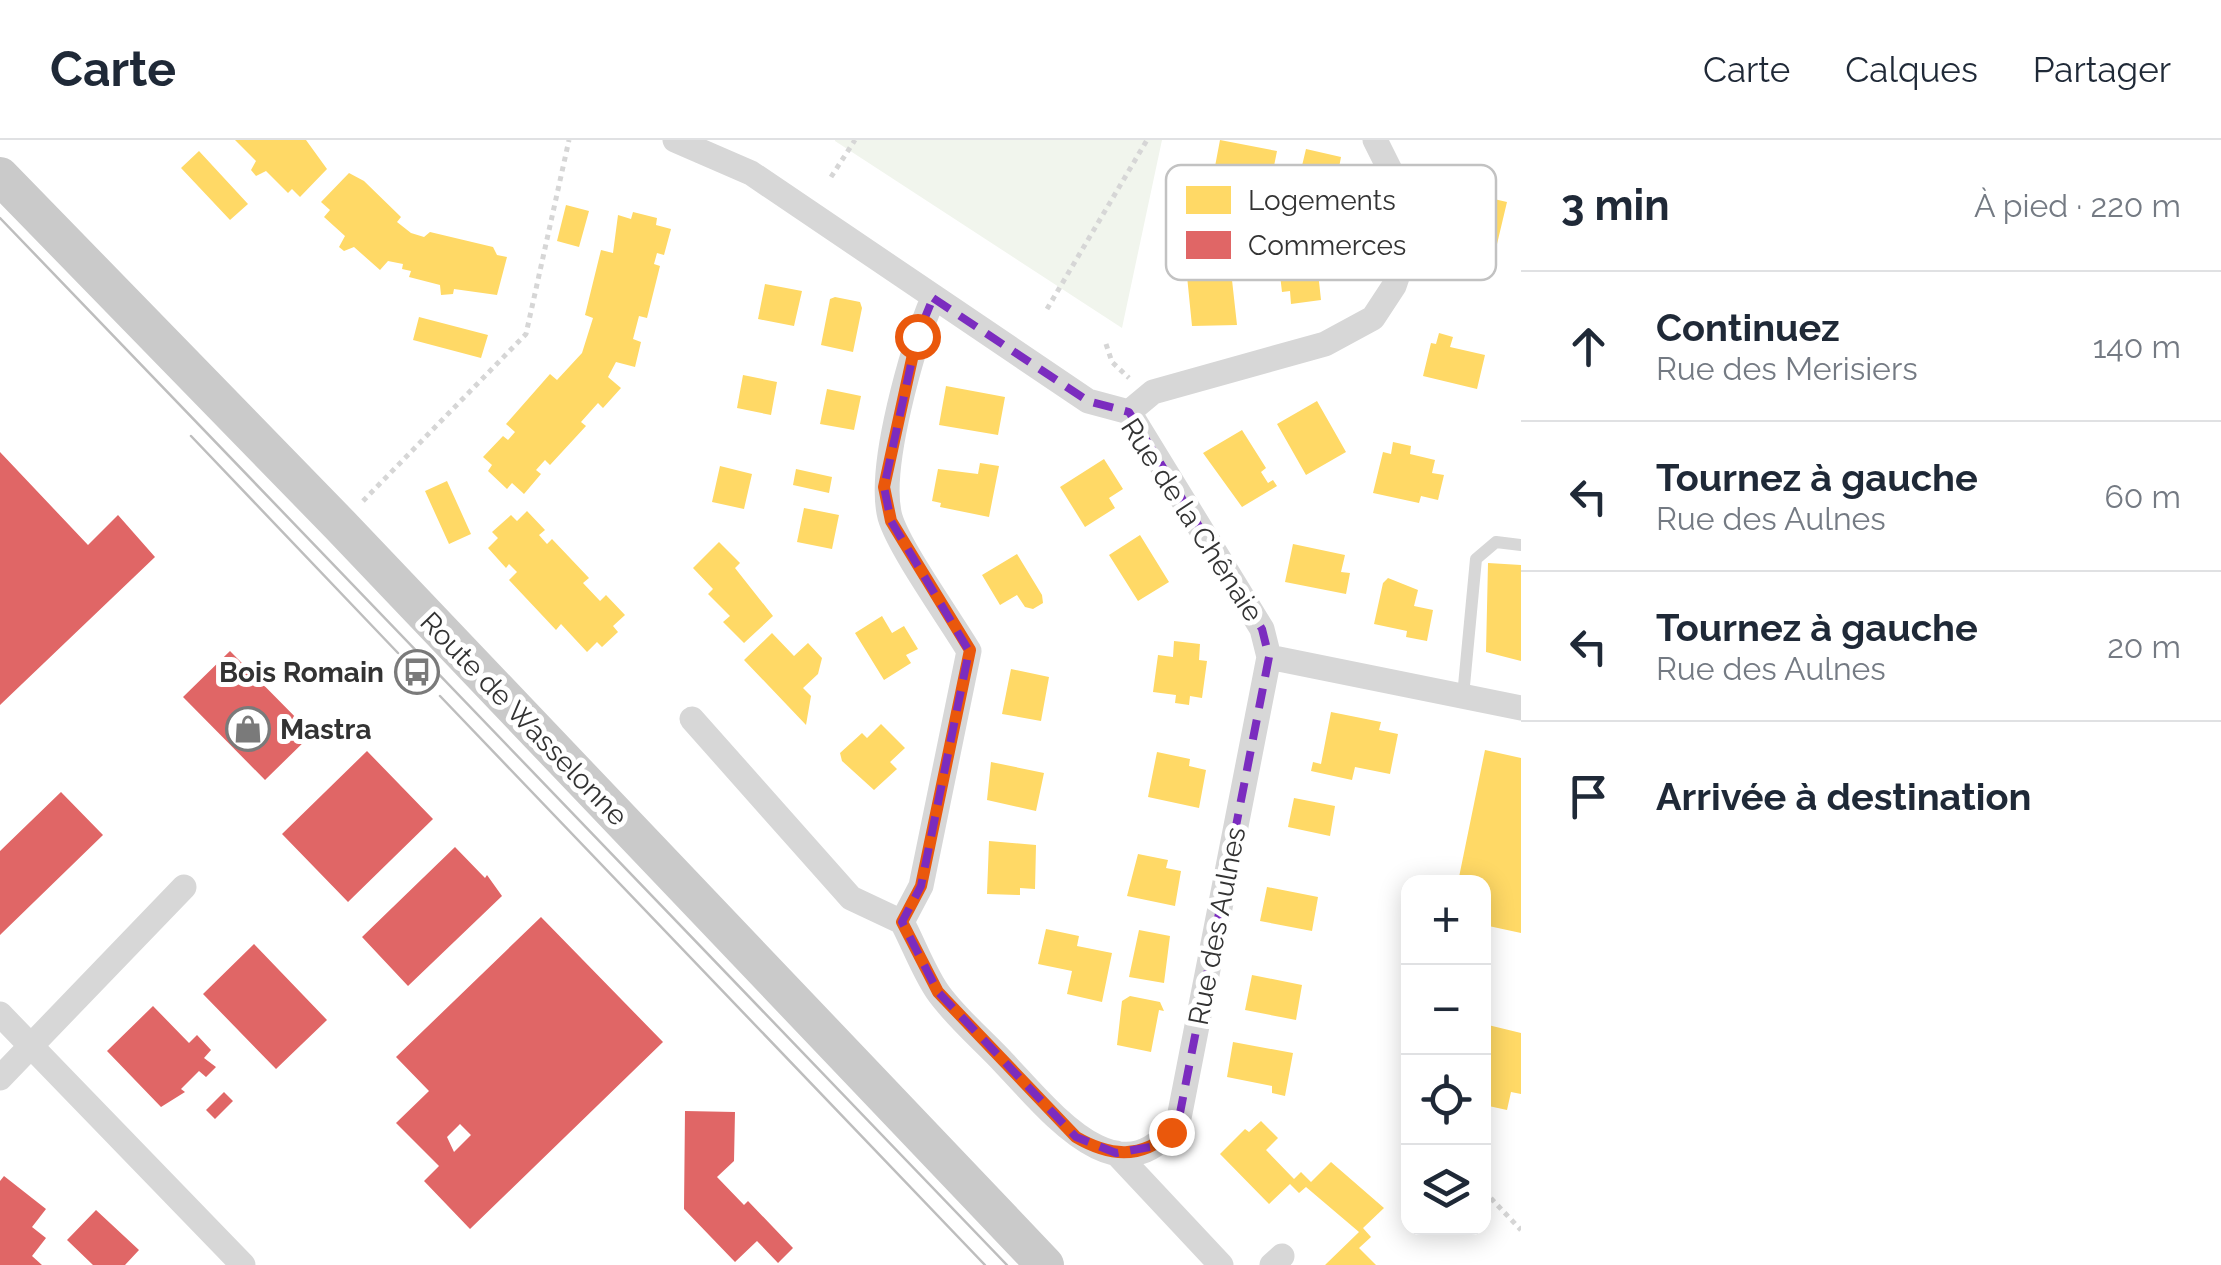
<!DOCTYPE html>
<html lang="fr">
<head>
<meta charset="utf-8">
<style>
	body { margin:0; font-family:Raleway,sans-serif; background:#f6f6f7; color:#1f2937 }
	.controls { position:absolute; right:30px; bottom:30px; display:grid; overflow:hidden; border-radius:20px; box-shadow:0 5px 25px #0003 }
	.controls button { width:90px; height:90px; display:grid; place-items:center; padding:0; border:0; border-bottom:2px solid #e0e1e3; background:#fff; color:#1f2937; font:50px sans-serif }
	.stop { position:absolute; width:30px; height:30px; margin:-22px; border:8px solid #ea580c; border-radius:50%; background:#fff }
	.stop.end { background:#ea580c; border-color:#fff; box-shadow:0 2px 10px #0008 }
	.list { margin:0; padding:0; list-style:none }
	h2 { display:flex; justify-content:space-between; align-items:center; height:130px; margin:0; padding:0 40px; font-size:42px }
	h2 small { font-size:32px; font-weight:400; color:#747a83 }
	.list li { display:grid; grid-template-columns:65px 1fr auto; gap:30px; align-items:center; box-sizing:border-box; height:150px; padding:0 40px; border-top:2px solid #e0e1e3 }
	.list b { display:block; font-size:38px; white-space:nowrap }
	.list p { margin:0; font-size:32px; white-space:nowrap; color:#747a83 }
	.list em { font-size:32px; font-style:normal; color:#747a83 }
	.icon { flex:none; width:55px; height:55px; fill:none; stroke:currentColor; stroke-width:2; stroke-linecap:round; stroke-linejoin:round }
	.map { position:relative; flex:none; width:1521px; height:1125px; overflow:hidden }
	header { display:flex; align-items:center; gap:60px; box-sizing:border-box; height:140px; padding:0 50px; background:#fff; border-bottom:2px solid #e0e1e3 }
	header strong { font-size:48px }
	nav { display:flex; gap:55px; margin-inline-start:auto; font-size:35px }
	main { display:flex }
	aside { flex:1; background:#fff }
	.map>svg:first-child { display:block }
	.green { fill:#f1f5ed }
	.homes { fill:#ffd966 }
	.shops { fill:#e06666; fill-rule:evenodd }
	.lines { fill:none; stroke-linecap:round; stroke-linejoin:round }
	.path { stroke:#d6d6d6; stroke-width:5; stroke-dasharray:5 5; stroke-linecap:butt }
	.service { stroke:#d7d7d7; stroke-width:12 }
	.minor { stroke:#d7d7d7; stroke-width:25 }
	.primary { stroke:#cacaca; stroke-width:38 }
	.tram { stroke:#bebebe; stroke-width:2.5 }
	.route { stroke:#ea580c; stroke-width:12 }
	.marked { fill:none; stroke:#7b2cbf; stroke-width:8; stroke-dasharray:20 12; stroke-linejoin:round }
	.labels { text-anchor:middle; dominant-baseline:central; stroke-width:10; stroke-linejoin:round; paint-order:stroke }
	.street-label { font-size:28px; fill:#333; stroke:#fff }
	.poi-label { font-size:28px; font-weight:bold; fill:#333; stroke:#fff; text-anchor:end }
	.key { fill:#fff; stroke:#c2c2c2; stroke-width:2.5 }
	.key-label { font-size:28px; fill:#333 }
</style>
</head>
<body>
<header>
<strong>Carte</strong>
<nav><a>Carte</a><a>Calques</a><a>Partager</a></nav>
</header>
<main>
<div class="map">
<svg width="1521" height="1125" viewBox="0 0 1521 1125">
	<rect width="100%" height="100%" fill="#fff"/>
	<path class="green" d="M1162,0L1122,188L835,1V0Z"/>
	<path class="homes" d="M235,0H306L327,29L300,57L292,49L288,53L266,31L256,36L251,30L256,21Z
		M1220,0L1277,11L1272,36L1250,31L1233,100L1180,89L1191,32L1213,37Z
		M1306,9L1341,17L1337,38L1346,40L1339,75L1285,64L1292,28L1301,30Z
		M199,11L248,64L230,80L181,28Z
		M349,33L364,41L401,77L397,82L411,93L424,97L430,92L493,107L497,115L507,117L497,155L454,149L453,154L441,155L440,145L409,137L411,131L402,129L403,124L388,121L380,130L354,107L344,111L339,107L345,96L324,77L330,70L321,62Z
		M1468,53L1507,62L1493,121L1454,112Z
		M566,65L589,71L579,107L557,101Z
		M633,72L657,78L656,85L671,89L664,115L657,113L654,124L660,126L647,178L639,176L633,199L641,202L635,227L616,222L608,237L621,248L603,268L598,263L581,282L586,286L550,325L545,320L536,330L541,334L524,354L512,343L507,349L488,331L492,325L483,317L503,296L508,300L515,292L506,284L550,234L557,240L582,213L593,178L585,175L601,110L613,113L618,75L631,79Z
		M1316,114L1321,160L1291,164L1290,151L1282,152L1278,118Z
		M1231,131L1237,185L1192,186L1187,136Z
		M765,144L802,151L794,186L758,179Z
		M835,157L860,162L862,168L853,212L821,205L830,159Z
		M419,177L488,195L481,218L413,200Z
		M1439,193L1453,197L1450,207L1485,215L1477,249L1423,236L1431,203L1436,204Z
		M743,235L777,242L771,275L737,268Z
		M946,246L1005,257L998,295L939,285Z
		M827,249L861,256L854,290L820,284Z
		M1317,261L1346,312L1306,335L1277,284Z
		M1242,290L1266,328L1261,332L1268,343L1273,340L1277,346L1242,367L1203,313Z
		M1393,302L1411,306L1410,314L1435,320L1432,333L1444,335L1438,360L1421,356L1419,363L1373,353L1383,312L1391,314Z
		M1104,319L1123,349L1109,358L1115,368L1085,387L1060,347Z
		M980,323L999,326L989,377L940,367L941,363L932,361L938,329L978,334Z
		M720,326L752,334L744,369L712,362Z
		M796,329L832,337L829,353L793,345Z
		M447,341L471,394L449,404L425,351Z
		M804,368L839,375L832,409L797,402Z
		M527,371L545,390L539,395L547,404L552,399L589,438L583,443L600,461L606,455L625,475L613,486L618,492L602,507L597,502L587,512L561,484L556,490L509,440L517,432L509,424L506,428L488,408L498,398L492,392L511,375L517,381Z
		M1140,395L1169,442L1138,461L1109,415Z
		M719,402L740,423L735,428L773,476L744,503L723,482L730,476L708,454L713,449L693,428Z
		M1293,404L1345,415L1341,432L1350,433L1346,454L1285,442Z
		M1017,414L1042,455L1043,463L1033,469L1025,467L1017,455L1000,465L982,435Z
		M1488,423L1521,425V521L1486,512Z
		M1388,438L1418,450L1414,466L1433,470L1427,501L1406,497L1407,491L1374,484L1383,443Z
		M882,476L892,493L904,486L918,509L906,515L911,523L884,540L855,493Z
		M772,493L794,516L808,503L822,518L818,534L803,548L811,556L806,585L744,520Z
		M1174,501L1200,504L1199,520L1207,521L1202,558L1190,556L1189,565L1175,563L1176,555L1153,552L1158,515L1173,517Z
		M1011,529L1049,537L1041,581L1002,574Z
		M1331,572L1381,582L1379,590L1398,594L1390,634L1355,627L1352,640L1311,631L1313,622L1321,624Z
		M881,584L905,608L890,622L897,629L874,650L842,621L840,613L862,593L867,598Z
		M1485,610L1521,618V793L1484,785V742H1458Z
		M1157,612L1190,619L1189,626L1206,630L1199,668L1148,657Z
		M991,622L1044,633L1036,671L987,660Z
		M1294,658L1335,666L1330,696L1288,687Z
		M989,701L1036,705L1035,749L1020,748V755L987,754Z
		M1138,714L1168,720L1166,728L1181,731L1175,766L1127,756Z
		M1267,747L1318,757L1312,791L1260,781Z
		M1046,789L1079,796L1077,806L1112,813L1102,862L1067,854L1072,831L1038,824Z
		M1139,790L1170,796L1164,843L1129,837Z
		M1252,835L1302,845L1296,880L1245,870Z
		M1130,856L1160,862L1164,871L1159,870L1151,912L1117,905L1122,861Z
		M1484,884L1521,893V954L1511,952L1507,970L1484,965Z
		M1233,902L1293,913L1285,956L1272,953V946L1227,937Z
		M1261,981L1278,998L1266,1010L1294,1039L1301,1032L1311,1042L1331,1022L1384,1068L1363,1088L1371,1097L1359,1108L1376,1125H1325L1359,1092L1306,1047L1299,1053L1290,1044L1269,1064L1220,1014L1245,989L1249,992Z"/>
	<path class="shops" d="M0,312L88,405L118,375L155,417L0,565Z
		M230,511L312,594L265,640L183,557Z
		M367,611L433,679L348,762L282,694Z
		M61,652L103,695L0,795V711Z
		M455,707L485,738L487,735L502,756L408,846L362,797Z
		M541,777L663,902L470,1089L424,1041L439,1026L396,983L429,951L396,917ZM460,984L471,995L454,1012L447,997Z
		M254,804L327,880L276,929L203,854Z
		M153,866L189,903L197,895L211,910L204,918L216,927L206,937L199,931L181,949L185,952L161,967L107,911Z
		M224,952L233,961L215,979L206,970Z
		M685,971L735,972L734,1021L717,1037L744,1065L748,1061L793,1108L778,1123L757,1101L735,1122L684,1069Z
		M4,1036L46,1069L32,1087L46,1098L32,1116L42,1125H0V1041Z
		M96,1070L139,1110L125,1125H93L67,1100Z"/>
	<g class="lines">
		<path class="path" d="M831,37L855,0
			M1047,169L1147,0
			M1106,204L1112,222L1129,238
			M363,361L526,194L569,0
			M1484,1051L1521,1090"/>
		<path class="service" d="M1463,556L1476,419L1496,402L1521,405"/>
		<path class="minor" d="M675,0L751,33L1088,261L1129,272L1262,489L1269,517L1179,978C1123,1067 1049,970 1005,924C984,901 955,877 937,851C923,830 914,805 902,782
			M1129,272L1153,252L1325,204L1373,178L1394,146L1410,99L1401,52L1375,0
			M1269,517L1521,568
			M692,579L851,758L902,782L921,746L969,511C950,479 899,408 890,377C877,328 913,206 933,158
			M0,874L243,1125
			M0,938L184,747
			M1116,1013L1221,1125
			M1272,1125L1282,1116"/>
		<path class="primary" d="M0,36L340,385L1045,1125"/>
		<path class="tram" d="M0,78L1007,1125
			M191,296L398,513
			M440,556L985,1125"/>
	</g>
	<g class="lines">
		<path class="route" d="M917,196L884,347L891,381L970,510L921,746L902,782L938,852L1076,997C1110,1017 1142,1019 1171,992"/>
	</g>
	<path class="marked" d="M933,158L1088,261L1129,272L1262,489L1269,517L1179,978L1156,1006L1116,1013L1076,997L938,852L902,782L921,746L969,511L891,381L884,347L917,197Z"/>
	<defs>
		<g id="bus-ring" transform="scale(2.25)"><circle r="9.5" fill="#fff" stroke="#7a7a7a" stroke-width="1.5"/><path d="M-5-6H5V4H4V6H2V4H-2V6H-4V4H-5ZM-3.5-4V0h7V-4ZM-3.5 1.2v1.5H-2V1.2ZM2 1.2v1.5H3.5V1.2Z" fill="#7a7a7a"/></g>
		<g id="shop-ring" transform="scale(2.25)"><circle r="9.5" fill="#fff" stroke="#7a7a7a" stroke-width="1.5"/><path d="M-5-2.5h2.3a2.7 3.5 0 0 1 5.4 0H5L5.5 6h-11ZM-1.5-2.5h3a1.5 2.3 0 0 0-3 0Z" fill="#7a7a7a"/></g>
	</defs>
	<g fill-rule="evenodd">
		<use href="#bus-ring" x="417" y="532"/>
		<use href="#shop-ring" x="248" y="589"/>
	</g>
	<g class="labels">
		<g class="street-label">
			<text transform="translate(1192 380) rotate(57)">Rue de la Chênaie</text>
			<text transform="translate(524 579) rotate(46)">Route de Wasselonne</text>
			<text transform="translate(1217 786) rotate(-79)">Rue des Aulnes</text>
		</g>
		<g class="poi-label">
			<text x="384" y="532">Bois Romain</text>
			<text x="280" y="589" text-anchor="start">Mastra</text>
		</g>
	</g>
	<rect x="1166" y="25" width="330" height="115" rx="15" class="key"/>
	<rect x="1186" y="46" width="45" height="28" fill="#ffd966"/>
	<rect x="1186" y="91" width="45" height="28" fill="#e06666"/>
	<g class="key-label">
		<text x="1248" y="70">Logements</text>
		<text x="1248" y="115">Commerces</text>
	</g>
</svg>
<div class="controls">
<button>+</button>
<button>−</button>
<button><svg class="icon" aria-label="locate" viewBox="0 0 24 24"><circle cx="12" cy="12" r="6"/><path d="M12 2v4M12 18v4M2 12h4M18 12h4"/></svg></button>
<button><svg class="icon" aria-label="layers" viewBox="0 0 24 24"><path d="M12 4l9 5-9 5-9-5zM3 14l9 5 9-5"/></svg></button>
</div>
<div class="stop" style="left:917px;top:196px"></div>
<div class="stop end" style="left:1171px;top:992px"></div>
</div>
<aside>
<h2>3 min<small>À pied · 220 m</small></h2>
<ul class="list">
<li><svg class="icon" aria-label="ahead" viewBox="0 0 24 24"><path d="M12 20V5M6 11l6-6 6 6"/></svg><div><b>Continuez</b><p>Rue des Merisiers</p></div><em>140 m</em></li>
<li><svg class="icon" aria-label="left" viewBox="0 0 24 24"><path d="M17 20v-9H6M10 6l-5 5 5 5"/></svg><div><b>Tournez à gauche</b><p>Rue des Aulnes</p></div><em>60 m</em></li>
<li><svg class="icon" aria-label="left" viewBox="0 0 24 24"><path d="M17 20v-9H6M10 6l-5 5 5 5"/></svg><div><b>Tournez à gauche</b><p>Rue des Aulnes</p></div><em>20 m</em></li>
<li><svg class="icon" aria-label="arrive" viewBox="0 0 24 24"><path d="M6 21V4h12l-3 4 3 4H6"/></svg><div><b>Arrivée à destination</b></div></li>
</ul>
</aside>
</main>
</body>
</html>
